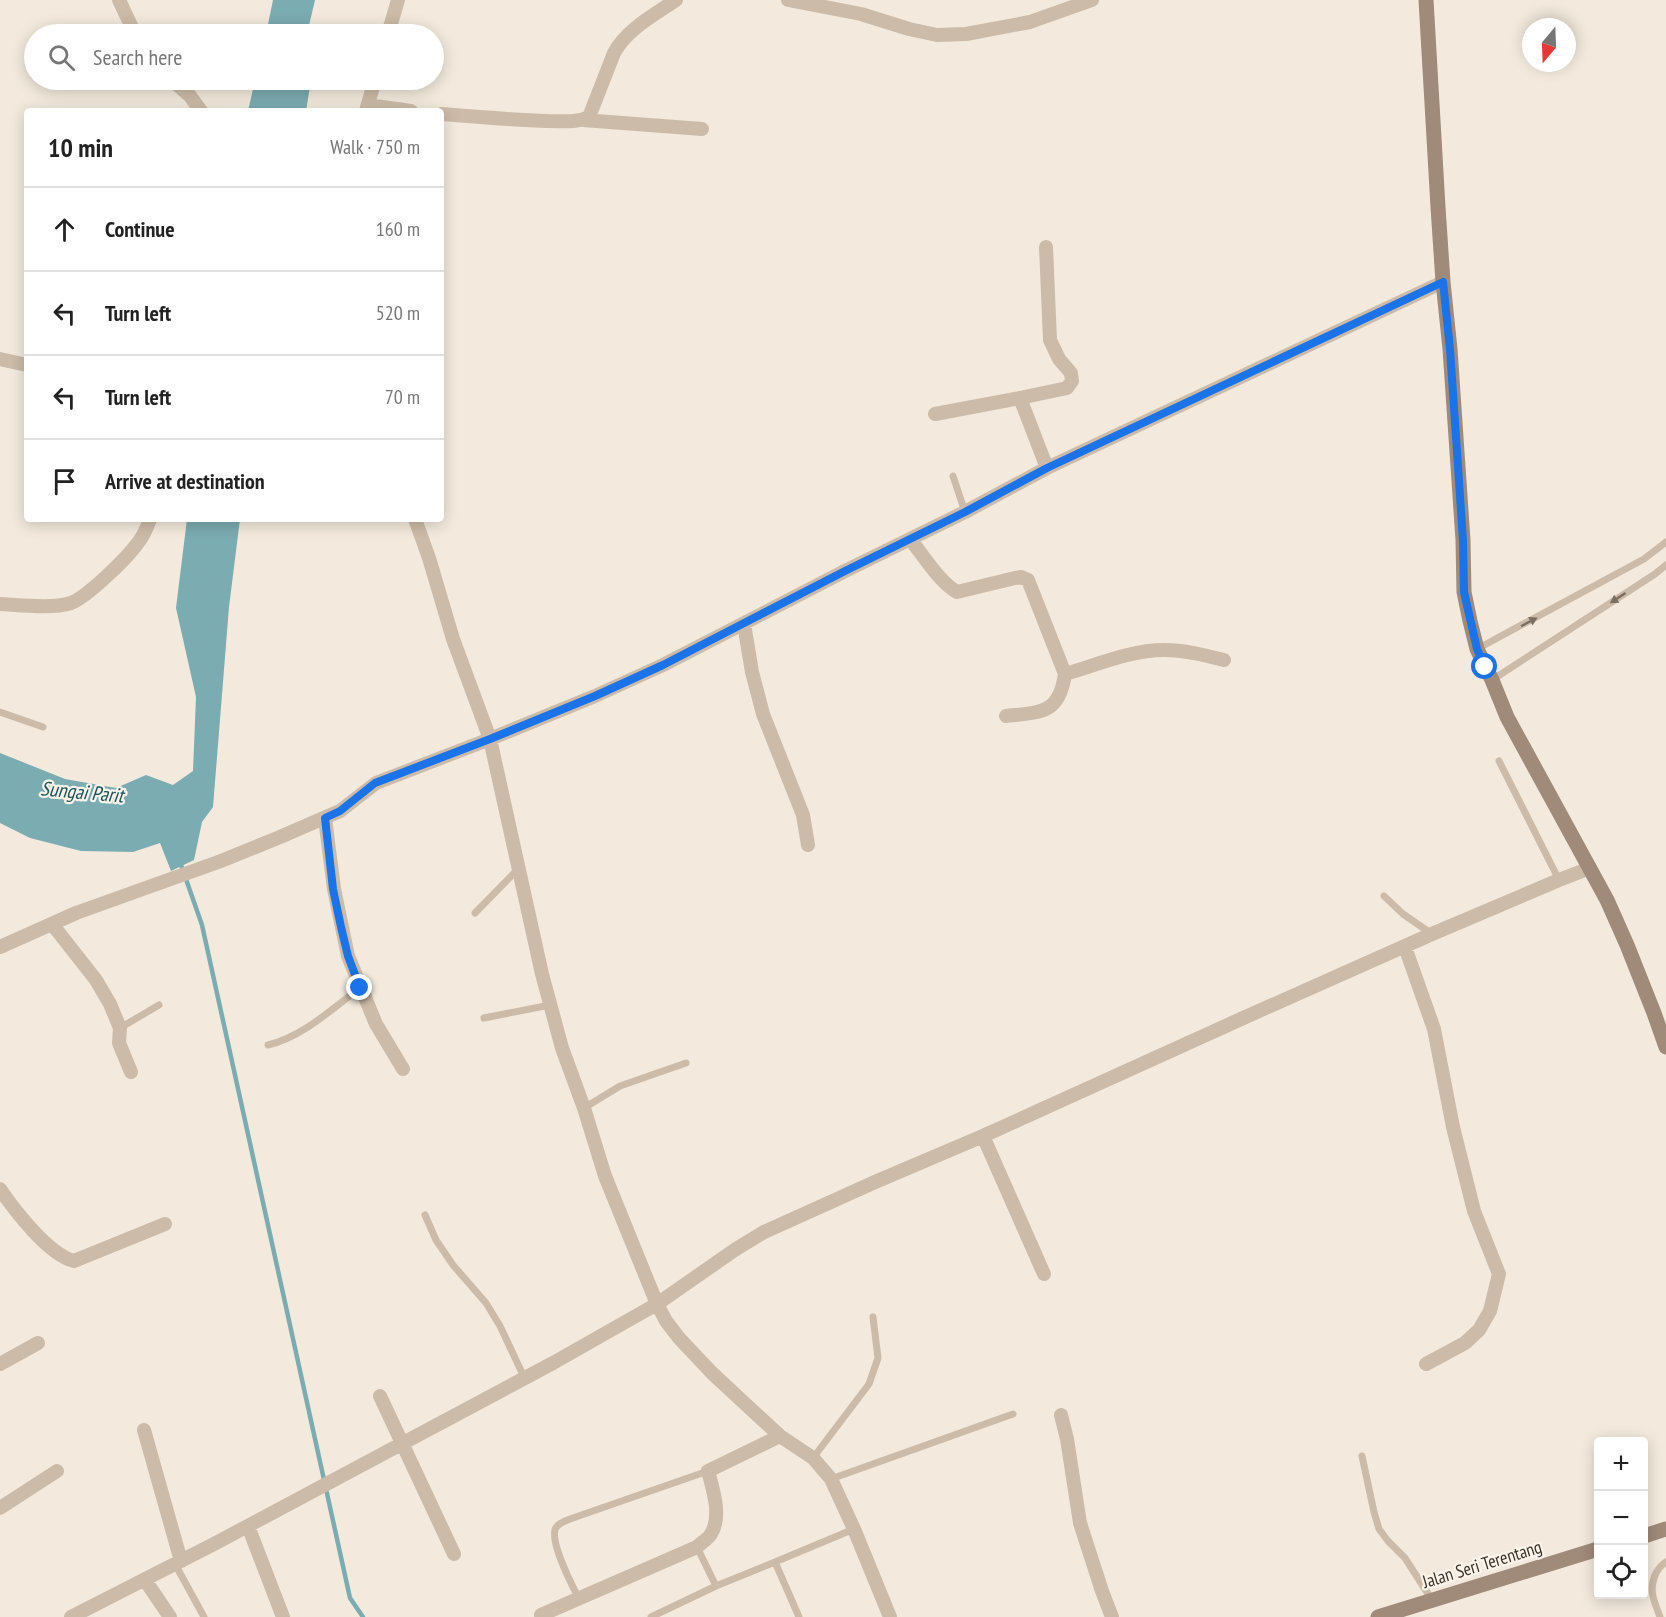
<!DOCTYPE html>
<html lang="en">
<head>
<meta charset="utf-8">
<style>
	body { margin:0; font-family:"PT Sans Narrow",sans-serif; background:#f6f6f6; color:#222 }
	.controls { position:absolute; right:18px; bottom:18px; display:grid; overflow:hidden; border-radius:6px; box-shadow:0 3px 15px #0003 }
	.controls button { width:54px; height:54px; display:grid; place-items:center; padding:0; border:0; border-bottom:2px solid #e0e0e0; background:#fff; color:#222; font:30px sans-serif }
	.compass { position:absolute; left:1522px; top:18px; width:54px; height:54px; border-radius:50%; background:#fff; box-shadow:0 3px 15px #0003; rotate:199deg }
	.stop { position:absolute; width:18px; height:18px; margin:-14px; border:4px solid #1a73e8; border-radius:50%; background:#fff }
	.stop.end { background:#1a73e8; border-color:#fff; box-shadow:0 2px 6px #0008 }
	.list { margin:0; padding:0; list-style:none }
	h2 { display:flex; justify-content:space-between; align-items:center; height:78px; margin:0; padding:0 24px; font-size:26px }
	h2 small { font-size:20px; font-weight:400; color:#767676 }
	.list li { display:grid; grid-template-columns:39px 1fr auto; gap:18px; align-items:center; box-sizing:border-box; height:84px; padding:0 24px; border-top:2px solid #e0e0e0 }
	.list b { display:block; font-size:22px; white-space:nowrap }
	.list em { font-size:20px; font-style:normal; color:#767676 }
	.icon { flex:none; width:33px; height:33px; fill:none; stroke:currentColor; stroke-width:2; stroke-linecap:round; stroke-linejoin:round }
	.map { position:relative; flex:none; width:1666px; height:1617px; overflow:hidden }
	.search { position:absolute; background:#fff; box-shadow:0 3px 15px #0003; left:24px; top:24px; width:420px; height:66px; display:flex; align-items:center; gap:15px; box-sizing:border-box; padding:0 21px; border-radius:33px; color:#767676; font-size:22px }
	.panel { position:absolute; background:#fff; box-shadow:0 3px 15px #0003; left:24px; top:108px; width:420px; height:414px; border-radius:6px }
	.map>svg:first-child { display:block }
	.water { fill:#7bacb2 }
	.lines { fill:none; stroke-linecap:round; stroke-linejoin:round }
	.stream { stroke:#7bacb2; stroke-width:4.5 }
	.lane { stroke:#ccbba8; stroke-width:7 }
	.street { stroke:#ccbba8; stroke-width:14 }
	.secondary { stroke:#a08a7a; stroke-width:15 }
	.oneway { fill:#7b6e62 }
	.route { stroke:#1a73e8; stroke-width:8 }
	.labels { text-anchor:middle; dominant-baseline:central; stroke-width:4.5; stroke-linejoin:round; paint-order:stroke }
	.street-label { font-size:18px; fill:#392f29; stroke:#fbf4ea }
	.water-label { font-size:20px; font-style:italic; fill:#1c545c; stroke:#fbf4ea }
</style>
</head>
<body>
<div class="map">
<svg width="1666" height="1617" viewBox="0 0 1666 1617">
	<rect width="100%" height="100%" fill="#f3eadd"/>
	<path class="water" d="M273,0H315L307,34H266Z
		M255,80H311L306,111H248Z
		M187,519H240L229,607L213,807L202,822L194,860L171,871L160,843L133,852L81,851L30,838L0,823V753L65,779L116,788L146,775L173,785L193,771L196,697L176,608Z"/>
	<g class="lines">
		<path class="stream" d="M180,862L202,925L350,1598L363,1617"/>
		<path class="lane" d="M953,476L965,512
			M1477,649L1644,559L1666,542
			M1492,680L1655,574L1666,565
			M0,712L43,727
			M1499,761L1559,880
			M1384,896L1403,914L1432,934
			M475,913L519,868
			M484,1018L550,1005
			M120,1028L159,1005
			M268,1045C302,1037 332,1009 360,988
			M584,1108L620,1086L686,1063
			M425,1215L436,1240L453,1265L486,1303L500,1326L524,1377
			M1362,1456L1374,1512L1379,1529L1388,1541L1405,1558L1432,1600
			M813,1458L869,1384L878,1358L873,1317
			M831,1479L1013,1414
			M697,1547L716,1586
			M775,1562L854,1529
			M175,1564L204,1617
			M579,1599C572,1585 551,1545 555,1530C556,1524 565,1521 570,1519L708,1471
			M651,1617L716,1586L775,1562L799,1617
			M1660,1617C1654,1600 1648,1591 1656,1573C1659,1568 1661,1565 1666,1562"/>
		<path class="street" d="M119,0L135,34
			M788,0L861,14L909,29L937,35L966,34L1030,22L1092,0
			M388,34L398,0
			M172,80L190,96L201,111
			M368,105L411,111
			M366,111L375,80
			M441,114C477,117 512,120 548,121C562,121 577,123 589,117L614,53C627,29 654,15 676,0
			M583,120L702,129
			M0,359L27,365
			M1020,398L1067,388L1072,381L1071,373L1059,359L1050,340L1046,247
			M935,414L1020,398L1047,468
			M415,519L429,558L453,639L490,739L542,974L562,1048L584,1108L605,1176L657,1304L666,1321L679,1338L712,1373L780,1436L813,1458L831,1479L854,1529L890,1617
			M910,539C923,555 940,583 957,592L1015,578L1021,577L1028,580L1065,674C1097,665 1130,650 1164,650C1184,650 1204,655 1224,660
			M0,604C19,605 53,609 71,603C87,597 126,559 137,544C143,537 147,528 150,519
			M744,624L752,672L763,714L803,815L808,845
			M1006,716C1042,712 1059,714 1065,674
			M325,818L334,889L348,956L376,1024L403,1069
			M52,924L96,980L110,1004L120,1028L119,1043L131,1072
			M0,947L76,913L221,861L280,837L340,811L376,783L490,739L595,696L663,665L845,571L965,512L1047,468L1443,282
			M1405,947L1434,1029L1453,1127L1474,1211L1499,1274L1490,1311L1479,1330L1465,1343L1426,1364
			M983,1136L1044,1274
			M0,1189C14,1210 49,1255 74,1261L165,1224
			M0,1364L38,1343
			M380,1396L454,1554
			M1061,1415L1067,1439L1080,1523L1102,1591L1112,1617
			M144,1430L181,1561
			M0,1508L57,1471
			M248,1526L283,1617
			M145,1580L170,1617
			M541,1615L697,1547C701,1543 708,1539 711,1534C722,1516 713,1490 708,1471L780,1436
			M71,1617L214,1544L553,1363L657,1304L736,1249L764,1232L875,1182L983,1136L1241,1019L1432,934L1559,880L1590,868"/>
		<path class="secondary" d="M1426,0L1438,207L1443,282L1450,349L1463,540L1464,592L1470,621L1477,649L1492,680L1507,717L1607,900L1627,945L1654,1013L1666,1047
			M1644,1536L1666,1529
			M1378,1617L1598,1549"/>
	</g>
	<defs><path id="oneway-solid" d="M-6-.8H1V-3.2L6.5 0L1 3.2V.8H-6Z" transform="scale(1.5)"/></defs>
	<g class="oneway">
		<use href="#oneway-solid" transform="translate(1618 598) rotate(147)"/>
		<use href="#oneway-solid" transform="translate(1529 622) rotate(-28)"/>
	</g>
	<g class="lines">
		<path class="route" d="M360,988L348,956L341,927L333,889L325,818L340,811L375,783L490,739L595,696L663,665L845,571L965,512L1047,468L1443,282L1450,349L1463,540L1464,592L1477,649L1485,667"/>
	</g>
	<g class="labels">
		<g class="street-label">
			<text transform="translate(1482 1564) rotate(-17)">Jalan Seri Terentang</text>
		</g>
		<g class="water-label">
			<text transform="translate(82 792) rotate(5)">Sungai Parit</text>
		</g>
	</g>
</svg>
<div class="controls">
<button>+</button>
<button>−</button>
<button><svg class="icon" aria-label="locate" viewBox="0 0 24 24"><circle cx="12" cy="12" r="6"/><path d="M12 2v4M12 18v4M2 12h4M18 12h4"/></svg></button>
</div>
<svg class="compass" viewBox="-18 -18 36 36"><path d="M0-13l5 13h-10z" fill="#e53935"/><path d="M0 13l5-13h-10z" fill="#767676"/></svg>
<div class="stop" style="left:1485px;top:667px"></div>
<div class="stop end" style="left:360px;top:988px"></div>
<div class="search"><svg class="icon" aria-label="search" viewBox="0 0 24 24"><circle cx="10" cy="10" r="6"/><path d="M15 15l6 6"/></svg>Search here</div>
<section class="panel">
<h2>10 min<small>Walk · 750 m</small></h2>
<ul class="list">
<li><svg class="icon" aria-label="ahead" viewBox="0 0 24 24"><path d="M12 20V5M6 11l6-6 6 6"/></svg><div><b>Continue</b></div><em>160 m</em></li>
<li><svg class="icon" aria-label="left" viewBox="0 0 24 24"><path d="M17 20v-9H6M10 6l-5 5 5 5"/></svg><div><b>Turn left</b></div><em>520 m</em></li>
<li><svg class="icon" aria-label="left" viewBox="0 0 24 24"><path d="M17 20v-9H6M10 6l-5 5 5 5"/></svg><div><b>Turn left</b></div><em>70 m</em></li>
<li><svg class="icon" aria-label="arrive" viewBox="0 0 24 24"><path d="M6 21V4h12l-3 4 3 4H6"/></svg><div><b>Arrive at destination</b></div></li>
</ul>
</section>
</div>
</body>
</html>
